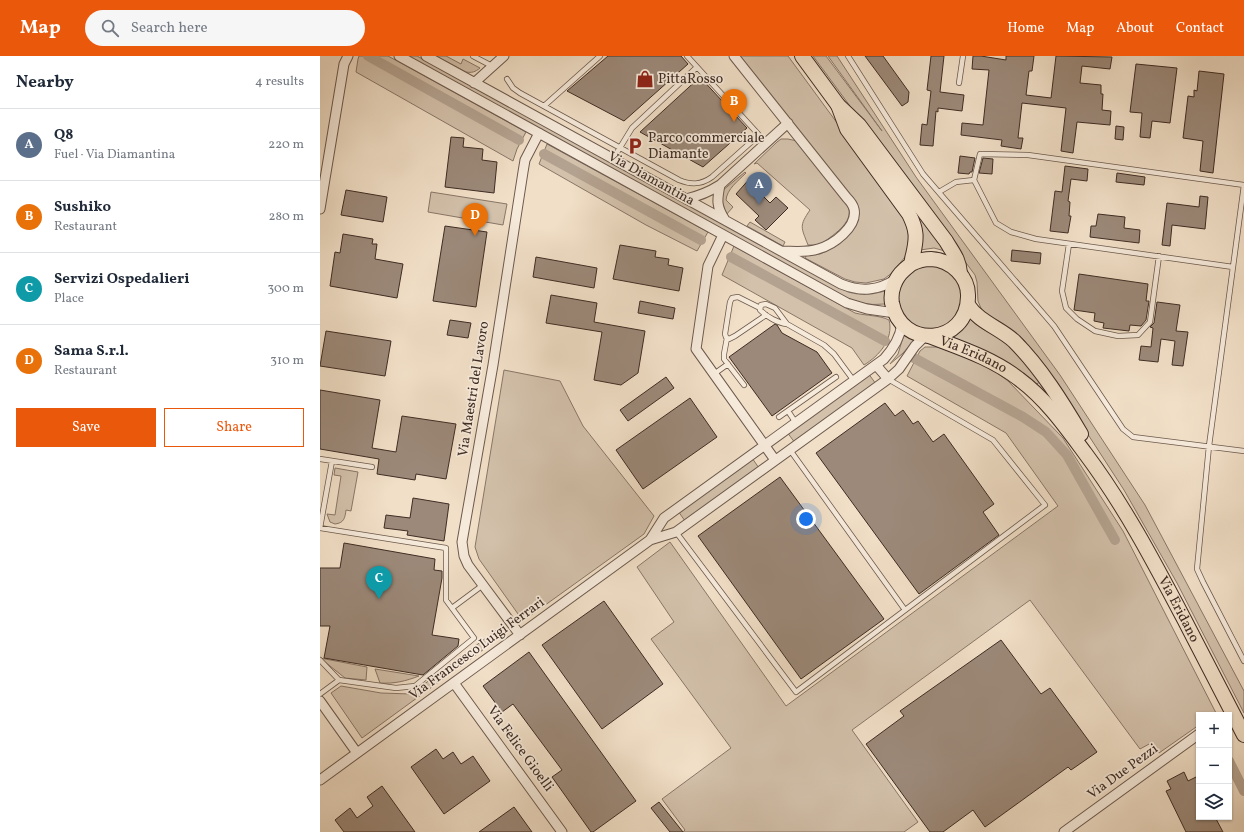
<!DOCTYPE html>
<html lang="en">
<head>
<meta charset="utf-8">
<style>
	body { margin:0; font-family:Vollkorn,serif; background:#f6f6f7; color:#1f2937 }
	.controls { position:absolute; right:12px; bottom:12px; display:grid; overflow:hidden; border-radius:0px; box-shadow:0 1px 3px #0004 }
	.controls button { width:36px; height:36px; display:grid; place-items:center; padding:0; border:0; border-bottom:1px solid #e0e1e3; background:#fff; color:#1f2937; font:20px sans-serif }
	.you { position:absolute; left:486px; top:463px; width:14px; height:14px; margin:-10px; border:3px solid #fff; border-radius:50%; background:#1a73e8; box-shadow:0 0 0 6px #1a73e833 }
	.badge { display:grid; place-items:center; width:26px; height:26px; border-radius:50%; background:#ea580c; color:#fff; font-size:13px; font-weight:700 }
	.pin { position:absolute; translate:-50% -33px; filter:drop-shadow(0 1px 2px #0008) }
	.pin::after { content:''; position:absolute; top:21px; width:14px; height:12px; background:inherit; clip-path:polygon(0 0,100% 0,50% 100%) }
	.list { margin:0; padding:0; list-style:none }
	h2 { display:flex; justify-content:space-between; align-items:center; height:52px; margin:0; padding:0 16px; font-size:17px }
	h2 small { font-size:13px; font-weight:400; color:#747a83 }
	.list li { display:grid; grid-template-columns:26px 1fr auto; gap:12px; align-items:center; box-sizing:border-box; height:72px; padding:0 16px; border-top:1px solid #e0e1e3 }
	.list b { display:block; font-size:15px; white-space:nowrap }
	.list p { margin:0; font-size:13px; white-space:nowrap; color:#747a83 }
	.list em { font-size:13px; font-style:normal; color:#747a83 }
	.actions { display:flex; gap:8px; padding:12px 16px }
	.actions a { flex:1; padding:9px 0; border:1px solid #ea580c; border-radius:0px; text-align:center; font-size:14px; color:#ea580c }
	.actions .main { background:#ea580c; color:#fff }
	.icon { flex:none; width:22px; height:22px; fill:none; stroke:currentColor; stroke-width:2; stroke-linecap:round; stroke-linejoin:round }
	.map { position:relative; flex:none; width:924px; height:776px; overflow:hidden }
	header { display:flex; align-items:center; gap:24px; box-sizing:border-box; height:56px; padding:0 20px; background:#ea580c; color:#fff }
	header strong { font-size:19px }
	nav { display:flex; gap:22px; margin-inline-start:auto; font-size:14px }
	.search { width:280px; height:36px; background:#f6f6f7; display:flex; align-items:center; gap:10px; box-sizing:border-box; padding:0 14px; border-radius:22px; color:#747a83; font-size:15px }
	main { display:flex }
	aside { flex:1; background:#fff }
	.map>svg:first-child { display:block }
	.green { fill:#d3c1ab; stroke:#897668 }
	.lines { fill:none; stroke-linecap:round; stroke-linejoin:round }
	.canal { stroke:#b4a290; stroke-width:10 }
	.building { fill:#9c8979; stroke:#3f2c24 }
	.service-casing { stroke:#6c594d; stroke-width:6 }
	.minor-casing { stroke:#6c594d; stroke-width:11 }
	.primary-casing { stroke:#3f2c24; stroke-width:16 }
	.service { stroke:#f6eadb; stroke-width:4.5 }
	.minor { stroke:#f6eadb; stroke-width:9 }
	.primary { stroke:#f1dfc7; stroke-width:14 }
	.labels { text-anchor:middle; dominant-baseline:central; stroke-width:3.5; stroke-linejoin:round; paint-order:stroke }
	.poi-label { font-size:14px; fill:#3f2c24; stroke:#f6eadb; text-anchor:start }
	.street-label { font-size:14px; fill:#3f2c24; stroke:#f6eadb }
</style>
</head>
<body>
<header>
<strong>Map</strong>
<div class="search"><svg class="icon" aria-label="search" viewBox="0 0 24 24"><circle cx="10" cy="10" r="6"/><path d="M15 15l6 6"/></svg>Search here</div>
<nav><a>Home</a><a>Map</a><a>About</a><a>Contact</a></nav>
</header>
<main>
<aside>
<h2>Nearby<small>4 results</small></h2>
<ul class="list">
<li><span class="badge" style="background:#5c6f8a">A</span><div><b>Q8</b><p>Fuel · Via Diamantina</p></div><em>220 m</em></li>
<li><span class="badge" style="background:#e8710a">B</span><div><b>Sushiko</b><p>Restaurant</p></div><em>280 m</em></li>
<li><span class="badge" style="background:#0f9aa8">C</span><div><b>Servizi Ospedalieri</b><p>Place</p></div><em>300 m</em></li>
<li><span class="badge" style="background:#e8710a">D</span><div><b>Sama S.r.l.</b><p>Restaurant</p></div><em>310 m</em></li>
</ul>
<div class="actions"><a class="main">Save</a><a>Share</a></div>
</aside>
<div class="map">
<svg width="924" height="776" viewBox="0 0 924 776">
	<rect width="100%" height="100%" fill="#f1dfc7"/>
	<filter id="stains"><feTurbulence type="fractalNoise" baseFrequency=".005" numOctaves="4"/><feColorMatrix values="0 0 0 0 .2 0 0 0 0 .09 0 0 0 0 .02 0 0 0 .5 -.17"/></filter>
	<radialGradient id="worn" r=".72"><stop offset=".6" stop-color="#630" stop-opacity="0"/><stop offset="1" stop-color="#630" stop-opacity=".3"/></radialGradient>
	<path class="green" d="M39,0H68L206,76L197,93L193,105L36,16L38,3Z
		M88,0H97L528,236C544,240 549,239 565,235V248C560,248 554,249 549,248C534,247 520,238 507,231Z
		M116,0H126L141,8L143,3L160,12C155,16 152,17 146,16Z
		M420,0H468L578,150L589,174L588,197L573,216L564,223L546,227L535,226L525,223L485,202L487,198H500L507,195L530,176L533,144Z
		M493,0H506L562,75L508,0H517L596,121L740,319L825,449L924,635V657L857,527L804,434L756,360L704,284L690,273L663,257L658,245L657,226L655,219Z
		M461,83H468L477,85L528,150C535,167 511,180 500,189H488C481,171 479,170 490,154L437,107L434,108L457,86Z
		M227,88L388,176L377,195L326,169L219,108Z
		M425,116L426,117C418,125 407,133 406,144L413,151L406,159L400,141L402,135Z
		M111,136L187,148L183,169L108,156Z
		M590,145L625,195L614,192L600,194Z
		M430,166L465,186L463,190L427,170Z
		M414,190L535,257C547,260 559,259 569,264C574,283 559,300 544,309L532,292L402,219Z
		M621,208L639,222L644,244L635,264L615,275L593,271L577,255L576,232L588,213Z
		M650,263C661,275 676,278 689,287C698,294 712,316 720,326L715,329L621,282C632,278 645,275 650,263Z
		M584,278L595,284L582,298L570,308L578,298Z
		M605,291H617L641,299L672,313L688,325L743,382L803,475L896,657L893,659H879V669L839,697L831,687L820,693L710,544L532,674L598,766L584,776H363L365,774L342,743L411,692L331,583L354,566L317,511L350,486L466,650L738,450L686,377L587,320L600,295Z
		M184,314L240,325L263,370L334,460L324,478L203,565L159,503L155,491Z
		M548,317L556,328L475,387L467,376Z
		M432,402L439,412L365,465L358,455Z
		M15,412L38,416L31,455L26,454C25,462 24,467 15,468L10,466L7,458L15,459L21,420L14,419Z
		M182,570L186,577L42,682L11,637L21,630L61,637L91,638Z
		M0,602L47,611L46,624L25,622Z
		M55,613L99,620C86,625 74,628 60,627Z"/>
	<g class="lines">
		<path class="canal" d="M48,0L199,84
			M224,98L381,184
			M411,201L565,285
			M594,302L703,361L726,376L747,399L795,484
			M909,705L924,735"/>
	</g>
	<path class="building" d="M288,0H361L368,8L304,65L247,35Z
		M545,0H563L589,36L588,46L582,50Z
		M611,0H624L620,36L644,39L642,55L618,52V56L616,55L613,90L600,89L602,68L607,69L611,35L607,34Z
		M653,0H661L686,4V0H714L712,15H709L706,39L731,42L736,0L792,1L790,13L762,10L760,27L781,29V38H783L782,54L791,55L790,69L757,66L753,97L741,95L746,52L702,47L698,82H703L701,93L681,90L682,84L641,79L642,67L663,69L669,14L652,13Z
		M816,8L857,12L850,67L832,65L830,82L820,81L822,57L810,56Z
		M879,15L904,18L893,117L880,115L883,85L863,82L868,40L874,41V34L877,35Z
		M380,21L427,72L383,111L320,76Z
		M796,70L804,71L803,84L795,83Z
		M131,81L144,82L143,91L163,93L162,104L177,106L174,137L125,131Z
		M640,100L655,102L652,116H650L649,118L638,117Z
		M663,102L673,103L672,118L659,117Z
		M745,110L768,113L767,125L751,123L748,145L750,146L749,160H751L748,177L730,175L735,135L742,136Z
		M797,117L825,121L824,129L796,126Z
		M432,120L443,130L438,135L450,147L456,141L468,152L446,174L435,164L439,160L416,138Z
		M26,134L67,141L63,166L21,159Z
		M880,140L888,141L885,173L852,169L850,190L842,189L847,147L879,151Z
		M778,158L805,161L804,172L820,174L819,187L770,181L771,170H776Z
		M125,170L167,176L156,251L113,245Z
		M23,178L53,183L52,188H57L55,203L83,208L77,242L10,230L15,196L20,197Z
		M300,189L336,195L335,201L349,203L348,209L363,212L359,235L293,223Z
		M692,194L721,197L720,208L691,205Z
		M216,201L277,212L274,232L213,221Z
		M759,218L828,228L826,245H829L826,264L821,270L810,269L809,275L783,272L784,267L774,265L775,257L754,254Z
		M231,239L277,247L274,266L325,275L318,317L301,329L274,324L282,276L226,267Z
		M320,245L355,252L353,263L318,257Z
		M837,246L860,249L856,275L868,276L863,310L852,309L855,285L841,283L838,306L819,304L821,290L831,291L833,272L830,271L834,267Z
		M130,264L151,267L148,282L127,279Z
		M455,268L457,269L462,277L497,296L512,317L452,360L409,301Z
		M6,275L71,285L65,320L0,310Z
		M346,321L354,332L308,365L300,354Z
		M0,334L60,344L52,392L76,396L82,360L136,368L126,423L96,418L95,424L57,418L59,403L0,393Z
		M370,342L397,381L323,433L296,394Z
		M565,347L575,360L583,354L593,368L598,365L613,386L624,378L674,448L663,456L679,479L599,538L496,397Z
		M460,421L564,563L481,623L378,480Z
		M93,442L129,448L124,485L87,479L88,475L64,472L66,459L90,462Z
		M24,487L115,503L114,514L122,515V522L112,579L139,583L138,590L103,619L4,602L10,570H0V512H20Z
		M284,545L343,628L282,673L222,589Z
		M681,584L721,638L730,632L777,696L751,714L748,711L665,771L653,754L623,776H610L546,688L584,660L580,655Z
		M209,596L316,745L273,776H271L232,721L242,714L193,648L182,656L163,630Z
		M116,693L123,703L133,696L141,708L153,700L170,725L124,758L91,711Z
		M864,716L868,725L876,721L879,728V761H895L903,776H866L846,735L851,733L847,725Z
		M62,730L95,776H24L15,764L30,752L37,762L53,750L47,741Z
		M339,746L363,776H350L331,752Z
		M194,751L212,776H159Z"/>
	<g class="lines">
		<g class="service-casing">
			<path id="service" d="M153,0L172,10
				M528,0L603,118L734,270L803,373L813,381L924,395
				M187,23L193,32L200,37L359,124C371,129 381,129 392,121L439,79L367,0
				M639,27L643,0
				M224,50L280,0
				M293,103L312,72L377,11
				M654,124L676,167L691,176L716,183L913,211
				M619,136L636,126L654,124L660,98L708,99L924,129L889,390L877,513L883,526L924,605
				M749,188L742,235L746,252L757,263L775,275L798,280L818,279L830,266L839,200
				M440,252L418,241L412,242L410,246L405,278L406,281L409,283L415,280L446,259
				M467,268L455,252L446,248L441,249L440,254C447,261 458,267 467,268L504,289L514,298L534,325
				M407,282L404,298V303L424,329
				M394,318L408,308
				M468,355L476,367
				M459,361L516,321
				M470,394L585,554
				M0,403L52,411
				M0,472L126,492V544L154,582L95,630L76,632L19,624L0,604
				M0,472L12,405
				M356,476L476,636L725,449L673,384L568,323
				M132,552L163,529
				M0,638L19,624"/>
		</g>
		<g class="minor-casing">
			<path id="minor" d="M79,0L527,247L547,253L575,257
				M106,0L521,228C541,236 558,235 576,223
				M414,0L527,142C530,145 533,149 534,153C538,171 513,189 498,193C486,197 473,195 461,195
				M154,27L184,0
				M400,129C397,144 396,150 405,164
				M366,143C379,140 389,136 400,129L468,67
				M0,153L24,8L28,0
				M403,179L388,210L376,293L455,404
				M556,309L568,323
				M330,484L344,462L564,303C574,292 580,282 582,268
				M200,579L148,509L144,500L142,486L173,309L203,116L205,104L219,77
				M134,627L242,776
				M0,645L37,697
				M0,724L330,484L356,476L568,323L579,313L595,290L605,280
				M744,776L879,678"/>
		</g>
		<g class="primary-casing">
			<g id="primary">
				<path d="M482,0L518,49L539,69L626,185C633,197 639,203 640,217"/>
				<path d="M518,49L527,73L589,158C597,174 597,182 593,199C592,201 592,206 591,208C589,210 586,212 584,214C575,222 570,235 572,247C581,294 647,289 648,241C649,221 631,204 611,203C604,203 597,205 591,208"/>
				<path d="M648,249C659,266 680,272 694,285C721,312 742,346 761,378"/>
				<path id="s1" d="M609,280C640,292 672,302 699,323C726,343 745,370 765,397C804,449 834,506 864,563C884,602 904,641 924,679"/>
			</g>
		</g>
		<use href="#service" class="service"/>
		<use href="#minor" class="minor"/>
		<use href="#primary" class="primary"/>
	</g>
	<defs>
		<g id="shop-bare" transform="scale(1.38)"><path d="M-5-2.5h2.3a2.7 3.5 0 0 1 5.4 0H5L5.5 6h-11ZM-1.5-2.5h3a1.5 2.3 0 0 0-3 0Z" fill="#8f2418" stroke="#f6eadb" stroke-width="2.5" paint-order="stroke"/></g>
		<g id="parking-bare" transform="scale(1.38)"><path d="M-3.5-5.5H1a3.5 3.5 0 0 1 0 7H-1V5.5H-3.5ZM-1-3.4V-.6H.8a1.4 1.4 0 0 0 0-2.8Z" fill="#8f2418" stroke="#f6eadb" stroke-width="2.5" paint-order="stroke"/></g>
	</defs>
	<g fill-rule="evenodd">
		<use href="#shop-bare" x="325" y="23"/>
		<use href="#parking-bare" x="315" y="90"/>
	</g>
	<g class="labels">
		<g class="poi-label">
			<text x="338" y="23">PittaRosso</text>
			<text x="328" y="82">Parco commerciale<tspan x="328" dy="16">Diamante</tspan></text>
		</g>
		<g class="street-label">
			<text transform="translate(331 123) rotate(29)">Via Diamantina</text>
			<text stroke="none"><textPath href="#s1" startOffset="48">Via Eridano</textPath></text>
			<text transform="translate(154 333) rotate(-81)">Via Maestri del Lavoro</text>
			<text stroke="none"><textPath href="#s1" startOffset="382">Via Eridano</textPath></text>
			<text transform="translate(157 593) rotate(-36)">Via Francesco Luigi Ferrari</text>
			<text transform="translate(200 693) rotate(54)">Via Felice Gioelli</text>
			<text transform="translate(803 716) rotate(-36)">Via Due Pezzi</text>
		</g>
	</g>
	<rect width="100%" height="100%" filter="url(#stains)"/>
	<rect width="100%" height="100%" fill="url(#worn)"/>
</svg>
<div class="controls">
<button>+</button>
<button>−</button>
<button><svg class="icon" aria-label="layers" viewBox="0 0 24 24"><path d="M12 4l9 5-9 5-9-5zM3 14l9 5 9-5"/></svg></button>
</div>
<div class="you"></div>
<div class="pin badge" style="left:439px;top:149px;background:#5c6f8a">A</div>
<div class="pin badge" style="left:414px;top:66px;background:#e8710a">B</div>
<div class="pin badge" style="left:59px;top:543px;background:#0f9aa8">C</div>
<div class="pin badge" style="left:155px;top:180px;background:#e8710a">D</div>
</div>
</main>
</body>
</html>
